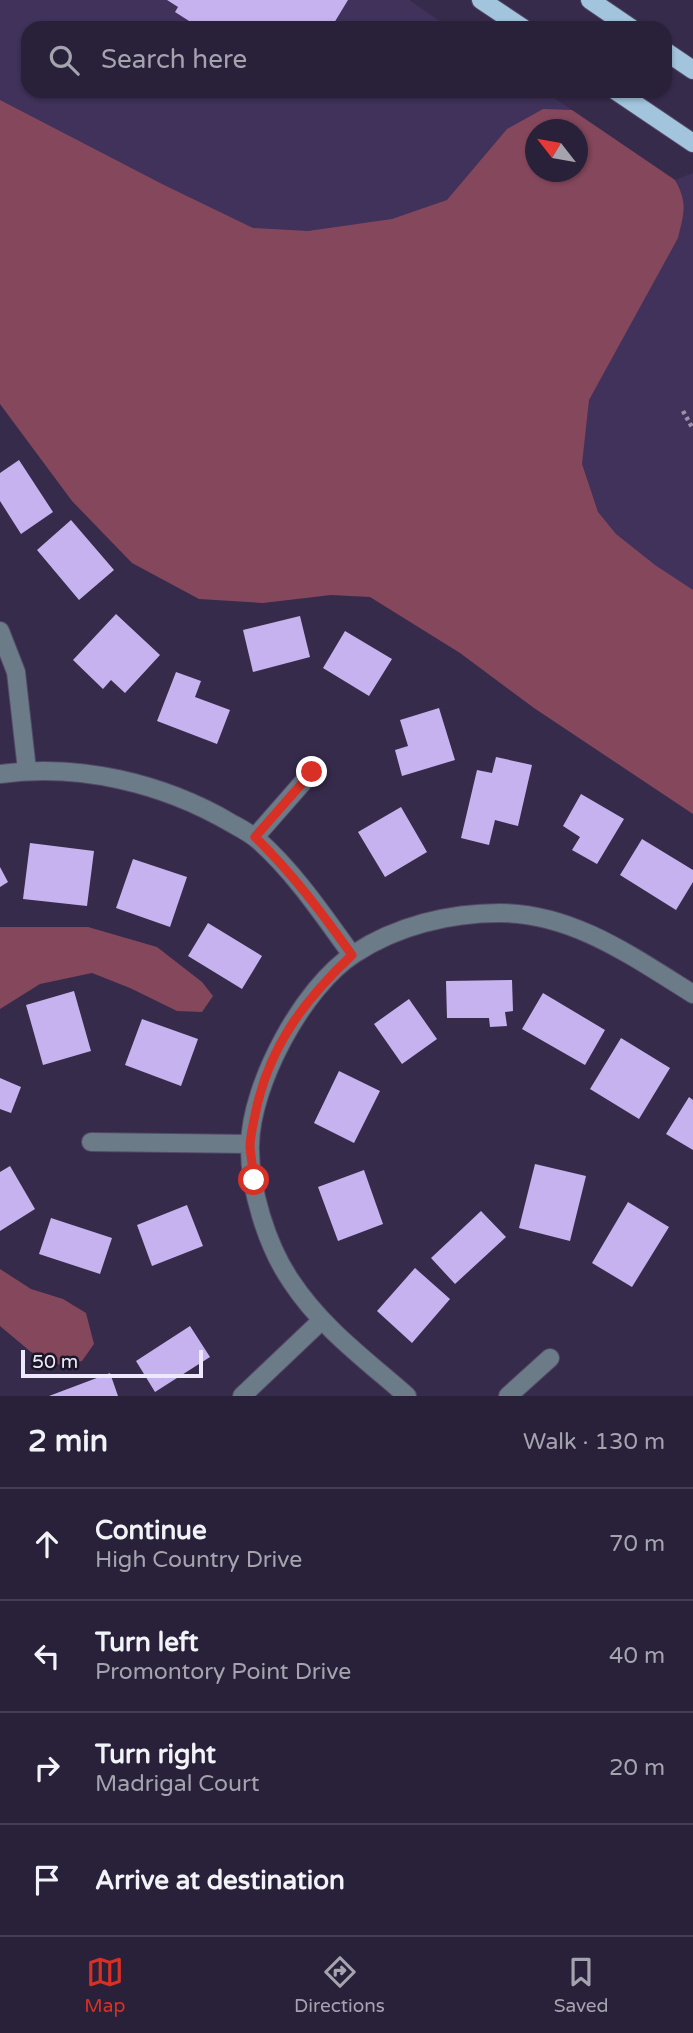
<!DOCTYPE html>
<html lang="en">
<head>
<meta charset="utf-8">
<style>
	body { margin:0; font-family:"Varela Round",sans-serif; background:#312841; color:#f1f3f6 }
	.compass { position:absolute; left:525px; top:119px; width:63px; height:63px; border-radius:50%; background:#292039; box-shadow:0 2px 5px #0004; rotate:301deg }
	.scale { position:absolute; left:21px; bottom:18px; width:182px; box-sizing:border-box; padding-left:7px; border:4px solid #eee8fd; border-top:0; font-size:19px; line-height:24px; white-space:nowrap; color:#eee8fd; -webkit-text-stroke:5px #1c1726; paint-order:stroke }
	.stop { position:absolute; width:21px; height:21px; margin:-16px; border:5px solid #d93025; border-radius:50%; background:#fff }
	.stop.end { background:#d93025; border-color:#fff; box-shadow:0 2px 7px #0008 }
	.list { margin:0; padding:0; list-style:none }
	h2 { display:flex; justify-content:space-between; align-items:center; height:91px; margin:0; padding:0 28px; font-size:30px }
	h2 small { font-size:23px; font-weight:400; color:#a5a3ae }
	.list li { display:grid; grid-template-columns:46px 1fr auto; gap:21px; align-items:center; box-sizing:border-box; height:112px; padding:0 28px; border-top:2px solid #453e53 }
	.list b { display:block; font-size:26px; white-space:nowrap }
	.list p { margin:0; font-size:23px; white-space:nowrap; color:#a5a3ae }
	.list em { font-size:23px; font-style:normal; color:#a5a3ae }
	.icon { flex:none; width:38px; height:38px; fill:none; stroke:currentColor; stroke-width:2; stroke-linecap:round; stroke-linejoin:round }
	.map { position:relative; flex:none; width:693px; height:1396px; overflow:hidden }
	.search { position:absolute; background:#292039; box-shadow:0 2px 5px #0004; left:21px; right:21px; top:21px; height:77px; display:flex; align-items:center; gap:18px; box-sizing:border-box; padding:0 24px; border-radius:21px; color:#a5a3ae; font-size:26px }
	.sheet { height:539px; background:#292039 }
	nav { display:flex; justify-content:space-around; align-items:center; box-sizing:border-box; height:98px; border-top:2px solid #453e53; background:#292039; font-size:19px; color:#a5a3ae }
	nav a { display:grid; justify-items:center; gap:4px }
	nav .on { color:#d93025 }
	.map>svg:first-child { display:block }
	.built { fill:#40325a; fill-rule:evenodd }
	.forest { fill:#85475c; fill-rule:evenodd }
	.building { fill:#c6b2ef }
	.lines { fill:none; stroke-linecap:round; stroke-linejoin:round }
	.minor-casing { stroke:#544968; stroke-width:20 }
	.major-casing { stroke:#544968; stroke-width:20 }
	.path { stroke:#9990ab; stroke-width:4.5; stroke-dasharray:3.5 3.5; stroke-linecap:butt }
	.minor { stroke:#6b7b87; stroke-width:18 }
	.major { stroke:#a2c4dc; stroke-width:18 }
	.route { stroke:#d93025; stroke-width:9 }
</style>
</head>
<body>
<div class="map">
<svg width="693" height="1396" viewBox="0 0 693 1396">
	<rect width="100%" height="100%" fill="#372b4c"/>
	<path class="built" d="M0,0H409L450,28H28V91H544L675,180L693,173V765L0,282ZM536,130H578V172H536Z"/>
	<path class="forest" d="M0,100L164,185L253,228L308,231L392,219L447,200L507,129L543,109L572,110L675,180C688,203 684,213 678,238L589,400L582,464L598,512L616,534L655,565L693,590V814L534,708L460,653L370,597L331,595L263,603L199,599L132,563L72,501L0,404ZM536,130H578V172H536Z
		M0,927H88L157,947L202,982L213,996L202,1012L177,1011L130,988L92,973L40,984L0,1009Z
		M0,1269L31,1289L63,1299L86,1313L94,1344L82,1361L60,1365L31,1352L0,1326Z"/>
	<path class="building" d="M167,0H348L331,28H200L175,12L178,7Z
		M19,460L53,512L21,534L0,501V473Z
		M71,520L114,570L79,600L37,550Z
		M116,614L160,655L125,693L111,680L103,689L73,660Z
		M300,616L310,657L253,672L243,630Z
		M345,631L392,659L369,696L323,668Z
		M176,672L201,681L195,697L230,710L217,744L157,721Z
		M439,708L455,760L402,776L395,750L408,746L400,720Z
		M496,757L532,765L518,826L495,820L489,845L461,838L477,770L492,773Z
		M581,794L624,819L597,864L572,850L580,837L563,826Z
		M401,807L427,852L385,877L358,832Z
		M642,839L693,870V882L676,910L620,875Z
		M30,843L94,851L87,906L23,899Z
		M133,859L187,877L170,927L116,908Z
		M0,867L8,882L0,887Z
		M208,923L262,956L242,989L188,956Z
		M512,980L513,1011L505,1012L507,1026L490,1027L489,1018H447L446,981Z
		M74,991L91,1051L43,1065L26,1005Z
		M543,993L605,1030L585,1065L522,1029Z
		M409,999L437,1039L402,1064L374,1024Z
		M142,1019L198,1039L181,1086L125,1065Z
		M621,1038L670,1068L639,1119L590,1089Z
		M339,1071L380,1091L354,1143L314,1123Z
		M0,1078L21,1087L11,1113L0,1109Z
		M689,1097L693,1100V1150L666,1134Z
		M535,1164L586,1176L570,1241L519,1228Z
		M10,1166L35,1209L0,1231V1172Z
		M364,1170L383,1224L338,1241L318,1187Z
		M628,1202L669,1227L632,1287L592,1263Z
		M187,1205L203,1246L152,1266L137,1225Z
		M481,1211L506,1237L455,1284L431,1258Z
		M51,1218L112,1238L100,1274L39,1254Z
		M415,1268L450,1299L412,1343L377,1311Z
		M190,1326L210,1357L155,1392L136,1361Z
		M110,1373L118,1396H49Z"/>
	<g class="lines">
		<g class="minor-casing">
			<path id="minor" d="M0,631L16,672L27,770
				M0,774C78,763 163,783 231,823C240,828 250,833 258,840C295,873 323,915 352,955
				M255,837L312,772
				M91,1142L250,1144
				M242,1396L321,1321
				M407,1396C366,1360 321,1327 291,1281C267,1246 249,1188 250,1145C251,1084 303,987 354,954C396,926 449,913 500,913C573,913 633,957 693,994
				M508,1396L550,1358"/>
		</g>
		<g class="major-casing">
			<path id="major" d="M481,0L523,28
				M590,0L631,28
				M665,51L693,70
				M616,91L693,143"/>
		</g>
		<path class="path" d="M683,411L693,429"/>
		<use href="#minor" class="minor"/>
		<use href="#major" class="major"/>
	</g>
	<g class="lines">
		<path class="route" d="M254,1180C253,1169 251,1158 250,1147C250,1137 253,1125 255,1115C268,1048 304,1000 352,955C322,913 292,873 255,837L312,772"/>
	</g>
</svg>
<svg class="compass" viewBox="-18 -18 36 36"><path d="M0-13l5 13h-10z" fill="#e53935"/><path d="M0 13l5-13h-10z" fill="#a5a3ae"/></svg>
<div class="scale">50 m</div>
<div class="stop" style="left:254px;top:1180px"></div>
<div class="stop end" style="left:312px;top:772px"></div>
<div class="search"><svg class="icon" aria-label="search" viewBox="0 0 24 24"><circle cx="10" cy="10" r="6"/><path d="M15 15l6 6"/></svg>Search here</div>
</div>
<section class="sheet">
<h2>2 min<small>Walk · 130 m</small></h2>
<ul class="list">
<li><svg class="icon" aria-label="ahead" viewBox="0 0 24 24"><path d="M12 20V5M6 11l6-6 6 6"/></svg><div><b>Continue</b><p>High Country Drive</p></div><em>70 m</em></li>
<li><svg class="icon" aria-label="left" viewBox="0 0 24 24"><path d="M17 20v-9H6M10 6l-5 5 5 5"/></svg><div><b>Turn left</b><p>Promontory Point Drive</p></div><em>40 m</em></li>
<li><svg class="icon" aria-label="right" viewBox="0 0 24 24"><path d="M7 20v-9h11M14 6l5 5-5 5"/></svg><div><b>Turn right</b><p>Madrigal Court</p></div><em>20 m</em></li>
<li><svg class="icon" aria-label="arrive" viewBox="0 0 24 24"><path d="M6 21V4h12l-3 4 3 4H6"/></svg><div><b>Arrive at destination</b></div></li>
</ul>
</section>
<nav>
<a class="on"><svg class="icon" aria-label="map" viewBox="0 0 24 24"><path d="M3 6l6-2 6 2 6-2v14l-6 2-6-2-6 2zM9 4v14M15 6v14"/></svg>Map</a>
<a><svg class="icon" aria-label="directions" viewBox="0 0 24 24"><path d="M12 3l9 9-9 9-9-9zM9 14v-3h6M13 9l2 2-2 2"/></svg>Directions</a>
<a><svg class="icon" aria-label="saved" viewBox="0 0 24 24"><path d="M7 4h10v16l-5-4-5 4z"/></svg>Saved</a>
</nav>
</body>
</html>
